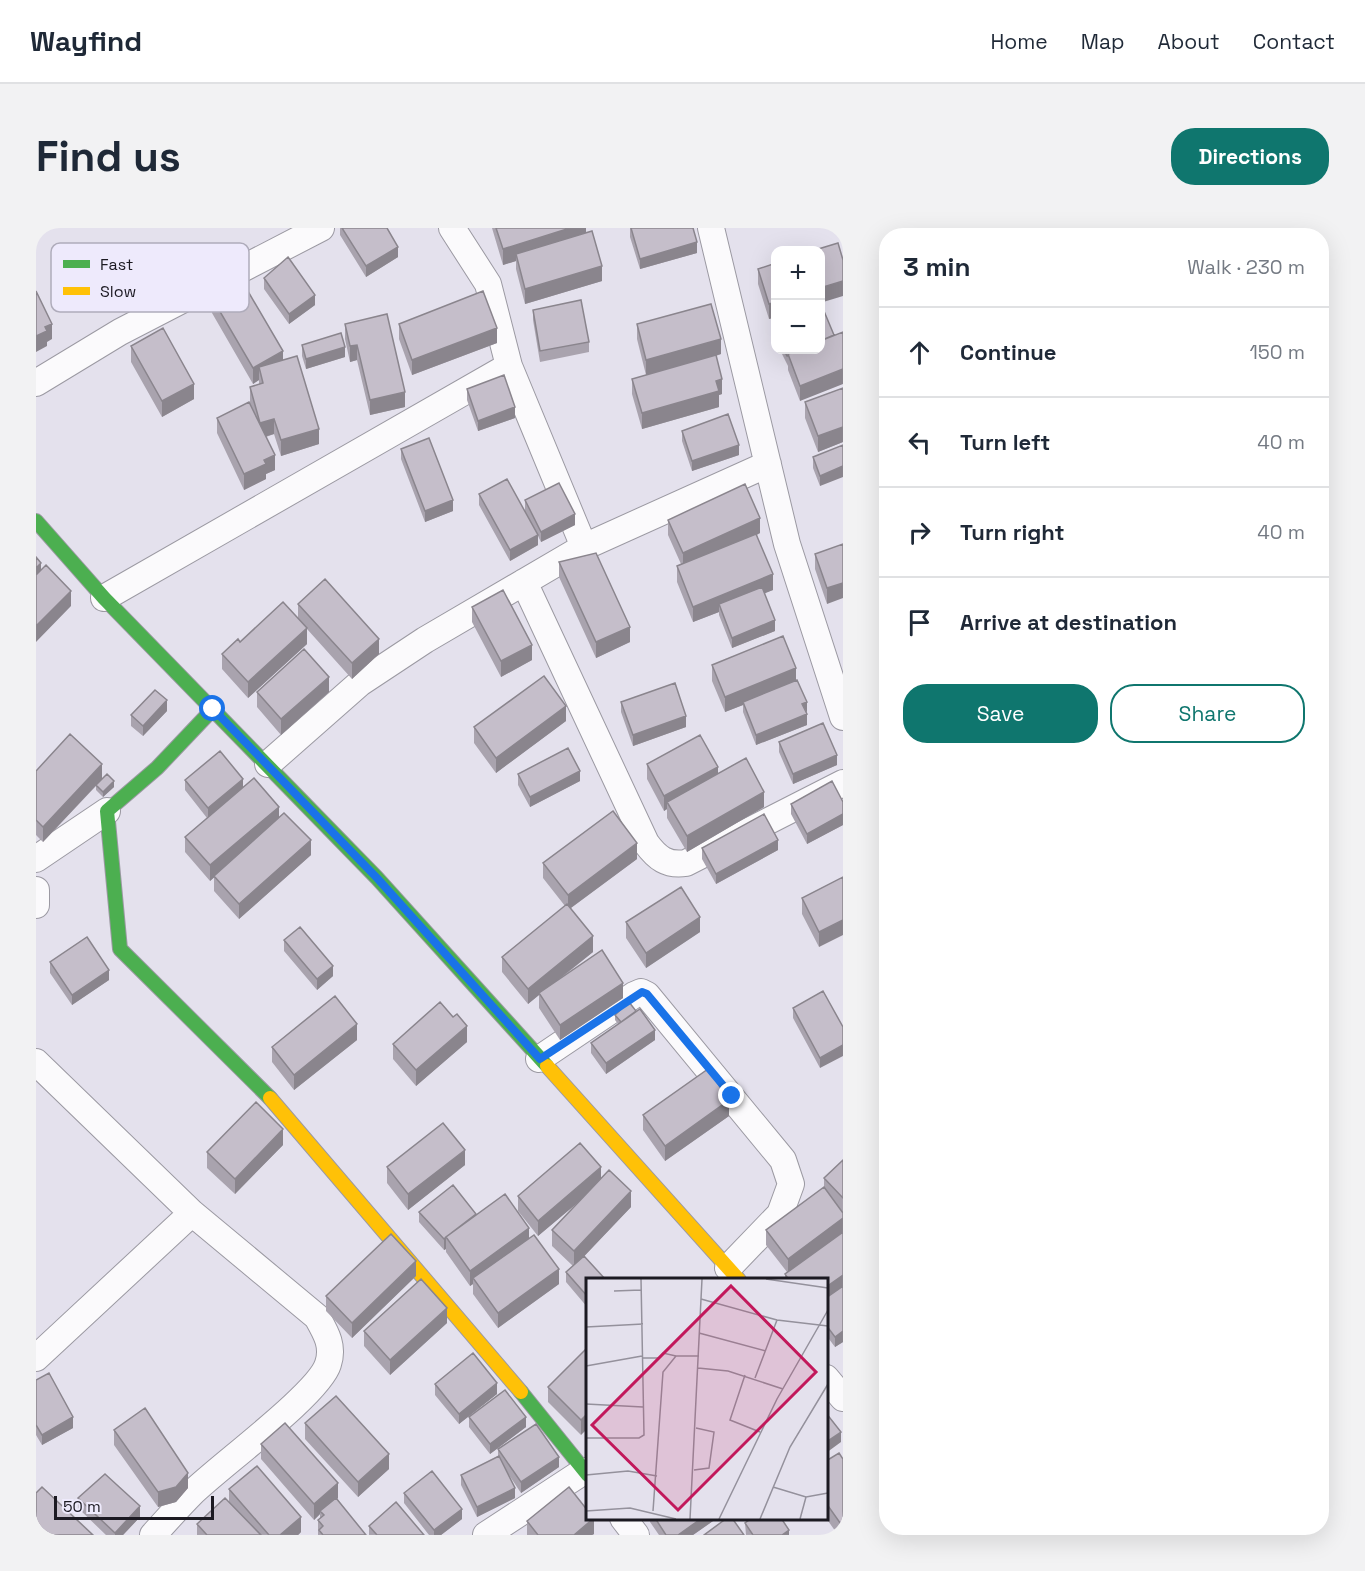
<!DOCTYPE html>
<html lang="en">
<head>
<meta charset="utf-8">
<style>
	body { margin:0; font-family:"Space Grotesk",sans-serif; background:#f2f2f3; color:#1f2937 }
	.controls { position:absolute; right:18px; top:18px; display:grid; overflow:hidden; border-radius:12px; box-shadow:0 6px 24px #0002 }
	.controls button { width:54px; height:54px; display:grid; place-items:center; padding:0; border:0; border-bottom:2px solid #e0e1e3; background:#fff; color:#1f2937; font:30px sans-serif }
	.scale { position:absolute; left:18px; bottom:15px; width:160px; box-sizing:border-box; padding-left:6px; border:3px solid #1c1a22; border-top:0; font-size:16px; line-height:21px; white-space:nowrap; color:#1c1a22; -webkit-text-stroke:4px #eeeafc; paint-order:stroke }
	.stop { position:absolute; width:18px; height:18px; margin:-14px; border:4px solid #1a73e8; border-radius:50%; background:#fff }
	.stop.end { background:#1a73e8; border-color:#fff; box-shadow:0 2px 6px #0008 }
	.list { margin:0; padding:0; list-style:none }
	h2 { display:flex; justify-content:space-between; align-items:center; height:78px; margin:0; padding:0 24px; font-size:26px }
	h2 small { font-size:20px; font-weight:400; color:#747a83 }
	.list li { display:grid; grid-template-columns:39px 1fr auto; gap:18px; align-items:center; box-sizing:border-box; height:90px; padding:0 24px; border-top:2px solid #e0e1e3 }
	.list b { display:block; font-size:22px; white-space:nowrap }
	.list em { font-size:20px; font-style:normal; color:#747a83 }
	.actions { display:flex; gap:12px; padding:18px 24px }
	.actions a { flex:1; padding:14px 0; border:2px solid #0f766e; border-radius:24px; text-align:center; font-size:21px; color:#0f766e }
	.actions .main { background:#0f766e; color:#fff }
	.icon { flex:none; width:33px; height:33px; fill:none; stroke:currentColor; stroke-width:2; stroke-linecap:round; stroke-linejoin:round }
	.map { position:relative; flex:none; width:807px; height:1307px; overflow:hidden; border-radius:24px }
	header { display:flex; align-items:center; gap:36px; box-sizing:border-box; height:84px; padding:0 30px; background:#fff; border-bottom:2px solid #e0e1e3 }
	header strong { font-size:28px }
	nav { display:flex; gap:33px; margin-inline-start:auto; font-size:21px }
	.intro { display:flex; align-items:center; justify-content:space-between; box-sizing:border-box; height:144px; padding:0 36px }
	h1 { margin:0; font-size:42px }
	.button { padding:15px 27px; border-radius:24px; background:#0f766e; color:#fff; font-size:21px; font-weight:700 }
	main { display:flex; gap:36px; padding:0 36px }
	aside { flex:1; background:#fff; border-radius:24px; box-shadow:0 6px 24px #0002 }
	.map>svg:first-child { display:block }
	.lines { fill:none; stroke-linecap:round; stroke-linejoin:round }
	.street-casing { stroke:#9b99a2; stroke-width:28 }
	.fast-casing { stroke:#9b99a2; stroke-width:16 }
	.slow-casing { stroke:#9b99a2; stroke-width:16 }
	.street { stroke:#fbfafc; stroke-width:26 }
	.fast { stroke:#4caf50; stroke-width:14 }
	.slow { stroke:#ffc107; stroke-width:14 }
	.wall { fill:#a9a3ae }
	.shaded-wall { fill:#8a858d }
	.building { fill:#c5beca; stroke:#8a858d; stroke-width:1.5 }
	.route { stroke:#1a73e8; stroke-width:8 }
	.inset-road { fill:none; stroke:#94919c; stroke-width:1.5 }
	.view { fill:#c2185b; fill-opacity:0.15; stroke:#c2185b; stroke-width:3 }
	.inset-edge { fill:none; stroke:#1c1a22; stroke-width:3 }
	.key { fill:#eeeafc; stroke:#afacbb; stroke-width:1.5 }
	.key-label { font-size:16px; fill:#1c1a22 }
</style>
</head>
<body>
<header>
<strong>Wayfind</strong>
<nav><a>Home</a><a>Map</a><a>About</a><a>Contact</a></nav>
</header>
<div class="intro"><h1>Find us</h1><a class="button">Directions</a></div>
<main>
<div class="map">
<svg width="807" height="1307" viewBox="0 0 807 1307">
	<rect width="100%" height="100%" fill="#e4e1ed"/>
	<g class="lines">
		<g class="street-casing">
			<path id="street" d="M416,0L452,56L473,138L548,319
				M675,0L751,316L807,489
				M0,155L84,104L285,0
				M488,354L610,615C621,630 631,638 650,635L807,555
				M68,370L473,138
				M232,536L324,455L389,412L548,319L732,236
				M0,631L71,583
				M0,662V677
				M503,831L598,767L605,764L611,767L747,932L755,956L744,986L692,1040
				M0,834L156,985L281,1089C290,1105 298,1118 292,1136C283,1166 182,1239 155,1266C142,1279 130,1293 117,1307
				M0,1130L156,985
				M790,1150L807,1170
				M587,1290L600,1307
				M450,1307L548,1243"/>
		</g>
		<g class="fast-casing">
			<path id="fast" d="M0,293L68,370L341,650L511,838
				M177,481L121,540L71,583L84,721L234,870
				M485,1164L552,1247"/>
		</g>
		<g class="slow-casing">
			<path id="slow" d="M511,838L703,1052
				M234,870L485,1164"/>
		</g>
		<use href="#street" class="street"/>
		<use href="#fast" class="fast"/>
		<use href="#slow" class="slow"/>
	</g>
	<path class="wall" d="M304,0H351L362,29L330,49L304,7Z
		M456,0H550V5L566,53L489,76L480,41V33L467,37Z
		M594,0H657L661,25L604,41L594,9Z
		M740,35V89L733,91L722,56V41Z
		M34,40L83,68L49,84L34,50Z
		M228,50L279,77L253,96L228,61Z
		M176,70L247,132L283,216L245,228L238,206L230,209L239,242L230,246V251L208,262L181,205V190L214,175V159L223,156V152L217,156L176,85Z
		M497,82L553,114V124L504,134L497,92Z
		M738,95H740V110L738,106Z
		M309,96L369,179L334,187L321,132L314,134L309,111Z
		M363,96L461,115L376,147L363,111Z
		M601,96L685,126L680,128L686,166L683,167V179L606,201L596,166V151L610,147L601,111Z
		M798,107L764,173L752,142V138L744,122H784Z
		M266,117L309,129L270,141L266,128Z
		M95,118L158,171L126,189L95,134Z
		M807,160V214L782,224L769,190V174Z
		M431,161L479,190L442,203L431,172Z
		M646,203L703,227L656,243L646,213Z
		M807,217L784,258L777,240V229Z
		M365,221L417,283L389,294L365,231Z
		M443,266L489,283V272L539,297L505,314L502,308V317L474,333L443,277Z
		M632,292L724,305L721,307L737,362L728,365L739,403L696,420L683,387V384L657,394L641,354V338L645,336L632,307Z
		M807,316L791,376L779,341V326Z
		M523,334L594,414L560,430L523,349Z
		M262,376L343,426L316,451L271,401V416L212,470L186,441V426L204,414L262,390Z
		M436,379L496,432L465,449L436,394Z
		M676,437L760,452L771,497L720,517L707,484V477L689,484L676,453Z
		M221,464H293L245,507L221,479Z
		M585,474L650,499L597,518L585,484Z
		M131,483L107,508L95,498V487Z
		M530,493L460,545L438,515V499Z
		M743,514L801,537L757,556L743,524Z
		M611,536L682,546L728,579L651,624L631,590V581L628,583L611,551Z
		M0,543L66,551L78,559L67,569L60,562V558L7,614L0,607Z
		M482,546L544,553L494,579L482,557Z
		M149,552L207,559L243,590L275,627L203,691L178,663V649L174,653L149,624V609L171,590L149,562Z
		M807,574V597L771,616L755,586V576Z
		M666,620L742,622L680,656L666,631Z
		M601,631L535,680L557,724L524,751L587,770L524,812L503,780V767L492,776L466,744V729L529,678L507,650V635Z
		M807,649L783,719L766,686V670Z
		M590,694L664,704L610,740L590,710Z
		M248,712L297,748L281,762L248,723Z
		M14,734L73,752L36,777L14,745Z
		M787,763L784,840L757,790V780Z
		M579,787L619,812L570,846L555,825V815L582,796L579,792Z
		M321,812L258,862L236,834V819Z
		M431,814L380,858L357,831V816Z
		M607,887L693,888L629,933L607,902Z
		M247,917L199,966L171,940V924Z
		M807,932V1114L799,1119L790,1107V1052H749V1046L751,1044L730,1017V1002L788,960V950Z
		M429,937L372,982L351,955V939Z
		M565,950L595,979L548,1028L552,1052V1080L530,1054V1044L537,1038L516,1018V1002L545,972L502,1008L482,983V968Z
		M383,984L440,987L493,1010L523,1056L462,1100L437,1066V1056L434,1058L410,1024V1021L408,1022L383,994Z
		M380,1048L316,1110L290,1083V1068Z
		M411,1095L354,1147L328,1118V1103Z
		M552,1119L545,1207L512,1174V1159Z
		M0,1152L37,1200L6,1217L0,1207Z
		M399,1156L461,1166L423,1196L399,1167Z
		M433,1189L490,1199L454,1226L433,1199Z
		M269,1195L353,1241L322,1269L269,1211Z
		M78,1202L152,1260L140,1274L122,1279L78,1217Z
		M225,1216L302,1270L301,1271L330,1307H282V1292L284,1290V1286L278,1292L225,1231Z
		M462,1221L523,1239L485,1265L471,1244L479,1270L441,1289L425,1257V1247L462,1228Z
		M807,1231V1307H802L790,1290V1233Z
		M193,1261L265,1304L262,1307H161V1296L193,1274Z
		M0,1265L57,1307H0Z
		M368,1265L426,1291L405,1307H393L368,1275Z
		M42,1270L104,1289L87,1307H70L42,1280Z
		M614,1290H677V1293L657,1307H623L614,1294Z
		M491,1293L558,1306L556,1307H491Z
		M709,1295L753,1307H710Z
		M333,1298L388,1307H333Z"/>
	<path class="shaded-wall" d="M534,0H550V10L480,26V33L467,37V21Z
		M661,14V25L604,41V31Z
		M362,19V29L330,49V38Z
		M566,38V53L489,76V61Z
		M807,53V68L784,75V60Z
		M83,58V68L49,84V74Z
		M279,67V77L253,96V86Z
		M740,74V89L733,91V76Z
		M16,96V111L11,114V118L0,124V108L9,99Z
		M461,100V115L376,147V132Z
		M685,111V126L610,147V132Z
		M321,117V132L314,134V118Z
		M309,119V129L270,141V131Z
		M247,123V138L223,139V152L217,156V140Z
		M807,141V156L764,173V158Z
		M686,151V166L683,167V179L606,201V185Z
		M158,156V171L126,189V173Z
		M369,164V179L334,187V172Z
		M479,179V190L442,203V193Z
		M238,191V206L224,210V195Z
		M807,199V214L782,224V208Z
		M283,201V216L245,228V212Z
		M703,217V227L656,243V233Z
		M239,227V242L230,246V251L208,262V246L228,232Z
		M807,238V249L784,258V248Z
		M417,272V283L389,294V283Z
		M539,286V297L505,314V304Z
		M724,290V305L647,340V325Z
		M502,307V317L474,333V322Z
		M5,335V350L0,355V340Z
		M737,346V362L685,383L683,376V384L657,394V379Z
		M807,355V370L791,376V360Z
		M35,363V378L0,414V398Z
		M739,392V403L696,420V410Z
		M594,399V414L560,430V414Z
		M271,400V416L212,470V454Z
		M343,411V426L316,451V435Z
		M496,417V432L465,449V433Z
		M760,440V455L707,474V477L689,484V469Z
		M293,449V464L245,507V491Z
		M131,472V483L107,508V498Z
		M771,474V485L766,476Z
		M530,478V493L460,545V530Z
		M771,486V497L720,517V507Z
		M650,488V499L597,518V507Z
		M801,527V537L757,556V546Z
		M66,536V551L7,614V599Z
		M682,539V554L631,574V581L628,583V568Z
		M544,543V553L494,579V569Z
		M207,551V561L172,590V580Z
		M78,553V559L67,569V564Z
		M728,564V579L651,624V608Z
		M243,579V594L174,653V637Z
		M807,586V597L771,616V606Z
		M275,612V627L203,691V676Z
		M742,612V622L680,656V646Z
		M601,615V631L532,682V667Z
		M664,689V704L610,740V725Z
		M807,692V707L783,719V704Z
		M557,708V724L504,766L503,765V767L492,776V761Z
		M297,738V748L281,762V751Z
		M73,742V752L36,777V767Z
		M587,755V770L524,812V797Z
		M321,796V812L258,862V847Z
		M431,798V814L380,858V842Z
		M619,802V812L570,846V835Z
		M807,817V828L784,840V830Z
		M693,872V888L629,933V918Z
		M247,901V917L199,966V951Z
		M429,922V937L372,982V966Z
		M565,939V955L502,1008V993Z
		M595,963V979L538,1039V1023Z
		M807,990V1005L752,1046V1031Z
		M493,1000V1015L437,1050V1056L434,1058V1043Z
		M410,1010V1021L408,1022V1011Z
		M380,1033V1048L316,1110V1095Z
		M523,1041V1056L462,1100V1085Z
		M807,1047V1062L790,1074V1059Z
		M411,1080V1095L354,1147V1132Z
		M807,1103V1114L799,1119V1109Z
		M461,1155V1166L423,1196V1186Z
		M552,1185V1200L545,1207V1192Z
		M37,1189V1200L6,1217V1207Z
		M490,1189V1199L454,1226V1216Z
		M805,1204V1214L790,1225V1214Z
		M353,1226V1241L322,1269V1254Z
		M523,1229V1239L485,1265V1254Z
		M152,1245V1260L140,1274L122,1279V1264Z
		M302,1255V1270L286,1285L284,1283V1286L278,1292V1276Z
		M479,1260V1270L441,1289V1279Z
		M104,1278V1289L87,1307H79V1305Z
		M426,1281V1291L405,1307H398V1302Z
		M265,1289V1304L262,1307H244Z
		M558,1290V1306L556,1307H538Z
		M666,1290H677V1293L657,1307H642Z
		M753,1302V1307H746Z"/>
	<path class="building" d="M306,0H351L362,19L330,38Z
		M460,0H534L467,21Z
		M595,0H657L661,14L604,31Z
		M556,3L566,38L489,61L480,26Z
		M802,15L807,32V53L784,60V22H779Z
		M252,29L279,67L253,86L228,50Z
		M740,35V74L733,76L722,41Z
		M206,53L247,123L217,140L176,70Z
		M0,63L16,96L9,99L11,103L0,108Z
		M447,63L461,100L376,132L363,96Z
		M545,72L553,114L504,123L497,82Z
		M675,76L685,111L610,132L601,96Z
		M784,76H785L798,107L784,113Z
		M351,86L369,164L334,172L321,117L314,118L309,96Z
		M127,100L158,156L126,173L95,118Z
		M807,104V141L764,158L752,126L764,122H784V113Z
		M305,105L309,119L270,131L266,117Z
		M748,122H764L752,126V128H751Z
		M680,127L686,151L680,153L683,163L606,185L596,151Z
		M261,128L283,201L245,212L238,191L224,195L214,159L227,155L223,139Z
		M468,147L479,179L442,193L431,161Z
		M807,160V199L782,208L769,174Z
		M213,174L239,227L228,232L230,236L208,246L181,190Z
		M692,186L703,217L656,233L646,203Z
		M393,210L417,272L389,283L365,221Z
		M807,217V238L784,248L777,229Z
		M471,251L502,307L474,322L443,266Z
		M523,255L539,286L505,304L489,272Z
		M709,256L724,290L647,325L632,292Z
		M720,306L737,346L657,379L641,338Z
		M807,316V355L791,360L779,326Z
		M560,325L594,399L560,414L523,334Z
		M0,329L5,335L0,340Z
		M10,337L35,363L0,398V347Z
		M289,351L343,411L316,435L262,376Z
		M726,359L739,392L696,410L683,376Z
		M467,362L496,417L465,433L436,379Z
		M247,374L271,400L212,454L186,426L202,411L204,414Z
		M747,408L760,440L689,469L676,437Z
		M268,421L293,449L245,491L221,464Z
		M508,448L530,478L460,530L438,499Z
		M761,452L771,474L766,476L771,486L720,507L707,474Z
		M639,455L650,488L597,507L585,474Z
		M119,462L131,472L107,498L95,487Z
		M787,495L801,527L757,546L743,514Z
		M34,506L66,536L7,599L0,592V543Z
		M664,507L682,539L628,568L611,536Z
		M532,520L544,543L494,569L482,546Z
		M184,523L207,551L172,580L149,552Z
		M710,530L728,564L651,608L631,574Z
		M71,546L78,553L67,564L60,557Z
		M218,550L243,579L174,637L149,609Z
		M796,553L807,574V586L771,606L755,576Z
		M577,583L601,615L532,667L507,635Z
		M248,585L275,612L203,676L178,648Z
		M728,586L742,612L680,646L666,620Z
		M807,649V692L783,704L766,670Z
		M645,659L664,689L610,725L590,694Z
		M531,676L557,708L492,761L466,729Z
		M264,699L297,738L281,751L248,712Z
		M51,709L73,742L36,767L14,734Z
		M566,722L587,755L524,797L503,765Z
		M787,763L807,799V817L784,830L757,780Z
		M299,768L321,796L258,847L236,819Z
		M404,774L417,789L421,786L431,798L380,842L357,816Z
		M593,774L600,783L585,794L579,787Z
		M604,781L619,802L570,835L555,815Z
		M672,841L693,872L629,918L607,887Z
		M220,874L247,901L199,951L171,924Z
		M407,895L429,922L372,966L351,939Z
		M544,915L565,939L502,993L482,968Z
		M807,932V970L788,950Z
		M573,942L595,963L538,1023L516,1002Z
		M417,957L440,986L410,1009L408,1011L383,984Z
		M788,959L807,985V990L752,1031L730,1002Z
		M469,966L493,1000L434,1043L410,1009Z
		M807,1004V1047L790,1059V1052H753L749,1046Z
		M355,1006L380,1033L316,1095L290,1068Z
		M498,1007L523,1041L462,1085L437,1050Z
		M548,1028L570,1052H552V1069L530,1044Z
		M385,1051L411,1080L354,1132L328,1103Z
		M807,1058V1103L799,1109L790,1097V1070Z
		M552,1119V1185L545,1192L512,1159Z
		M437,1125L461,1155L423,1186L399,1156Z
		M13,1145L37,1189L6,1207L0,1197V1152Z
		M469,1162L490,1189L454,1216L433,1189Z
		M300,1168L353,1226L322,1254L269,1195Z
		M109,1180L152,1245L140,1259L122,1264L78,1202Z
		M790,1185L805,1204L790,1214Z
		M249,1195L302,1255L278,1276L225,1216Z
		M500,1196L523,1229L485,1254L462,1221Z
		M803,1225L807,1231V1299L790,1275V1233Z
		M463,1228L479,1260L441,1279L425,1247Z
		M221,1238L265,1289L244,1307H233L193,1261Z
		M396,1243L426,1281L398,1302L368,1265Z
		M69,1246L104,1278L79,1305L42,1270Z
		M6,1259L57,1307H7L0,1301V1265Z
		M533,1259L552,1283V1290H558L538,1307H502L491,1293Z
		M189,1270L225,1307H171L161,1296Z
		M300,1270L330,1307H287L283,1302L287,1298L282,1292L288,1287L284,1283Z
		M360,1274L388,1307H341L333,1298Z
		M619,1290H666L642,1307H630Z
		M691,1290H696L708,1307H668Z
		M716,1290H745L753,1302L746,1307H717L709,1295Z"/>
	<g class="lines">
		<path class="route" d="M177,481L341,650L504,831L606,764L611,766L696,868"/>
	</g>
	<g transform="translate(550 1050)">
		<rect width="242" height="242" fill="#e4e1ed"/>
		<path class="inset-road" d="M180,1L242,10M28,13L55,12M115,21L191,42L242,48M0,49L57,46M113,55L180,73M56,80H73L77,75L90,78M0,88L56,78M112,90L142,93L197,111M159,97L144,142L174,154M169,100L191,42M0,126L57,129M0,160H53L58,157L55,1M108,192L123,190L128,154L110,150M0,197L42,193L71,198M187,209L220,219L242,215M0,233L44,230L90,241M67,233L77,94L90,78H113M104,241L116,1M133,241L191,121L242,32M174,241L204,169L242,106M214,241L220,219"/>
		<path class="view" d="M145,8L230,94L92,232L6,147Z"/>
		<rect width="242" height="242" class="inset-edge"/>
	</g>
	<rect x="15" y="15" width="198" height="69" rx="9" class="key"/>
	<rect x="27" y="32" width="27" height="8" fill="#4caf50"/>
	<rect x="27" y="59" width="27" height="8" fill="#ffc107"/>
	<g class="key-label">
		<text x="64" y="42">Fast</text>
		<text x="64" y="69">Slow</text>
	</g>
</svg>
<div class="controls">
<button>+</button>
<button>−</button>
</div>
<div class="scale">50 m</div>
<div class="stop" style="left:177px;top:481px"></div>
<div class="stop end" style="left:696px;top:868px"></div>
</div>
<aside>
<h2>3 min<small>Walk · 230 m</small></h2>
<ul class="list">
<li><svg class="icon" aria-label="ahead" viewBox="0 0 24 24"><path d="M12 20V5M6 11l6-6 6 6"/></svg><div><b>Continue</b></div><em>150 m</em></li>
<li><svg class="icon" aria-label="left" viewBox="0 0 24 24"><path d="M17 20v-9H6M10 6l-5 5 5 5"/></svg><div><b>Turn left</b></div><em>40 m</em></li>
<li><svg class="icon" aria-label="right" viewBox="0 0 24 24"><path d="M7 20v-9h11M14 6l5 5-5 5"/></svg><div><b>Turn right</b></div><em>40 m</em></li>
<li><svg class="icon" aria-label="arrive" viewBox="0 0 24 24"><path d="M6 21V4h12l-3 4 3 4H6"/></svg><div><b>Arrive at destination</b></div></li>
</ul>
<div class="actions"><a class="main">Save</a><a>Share</a></div>
</aside>
</main>
</body>
</html>
